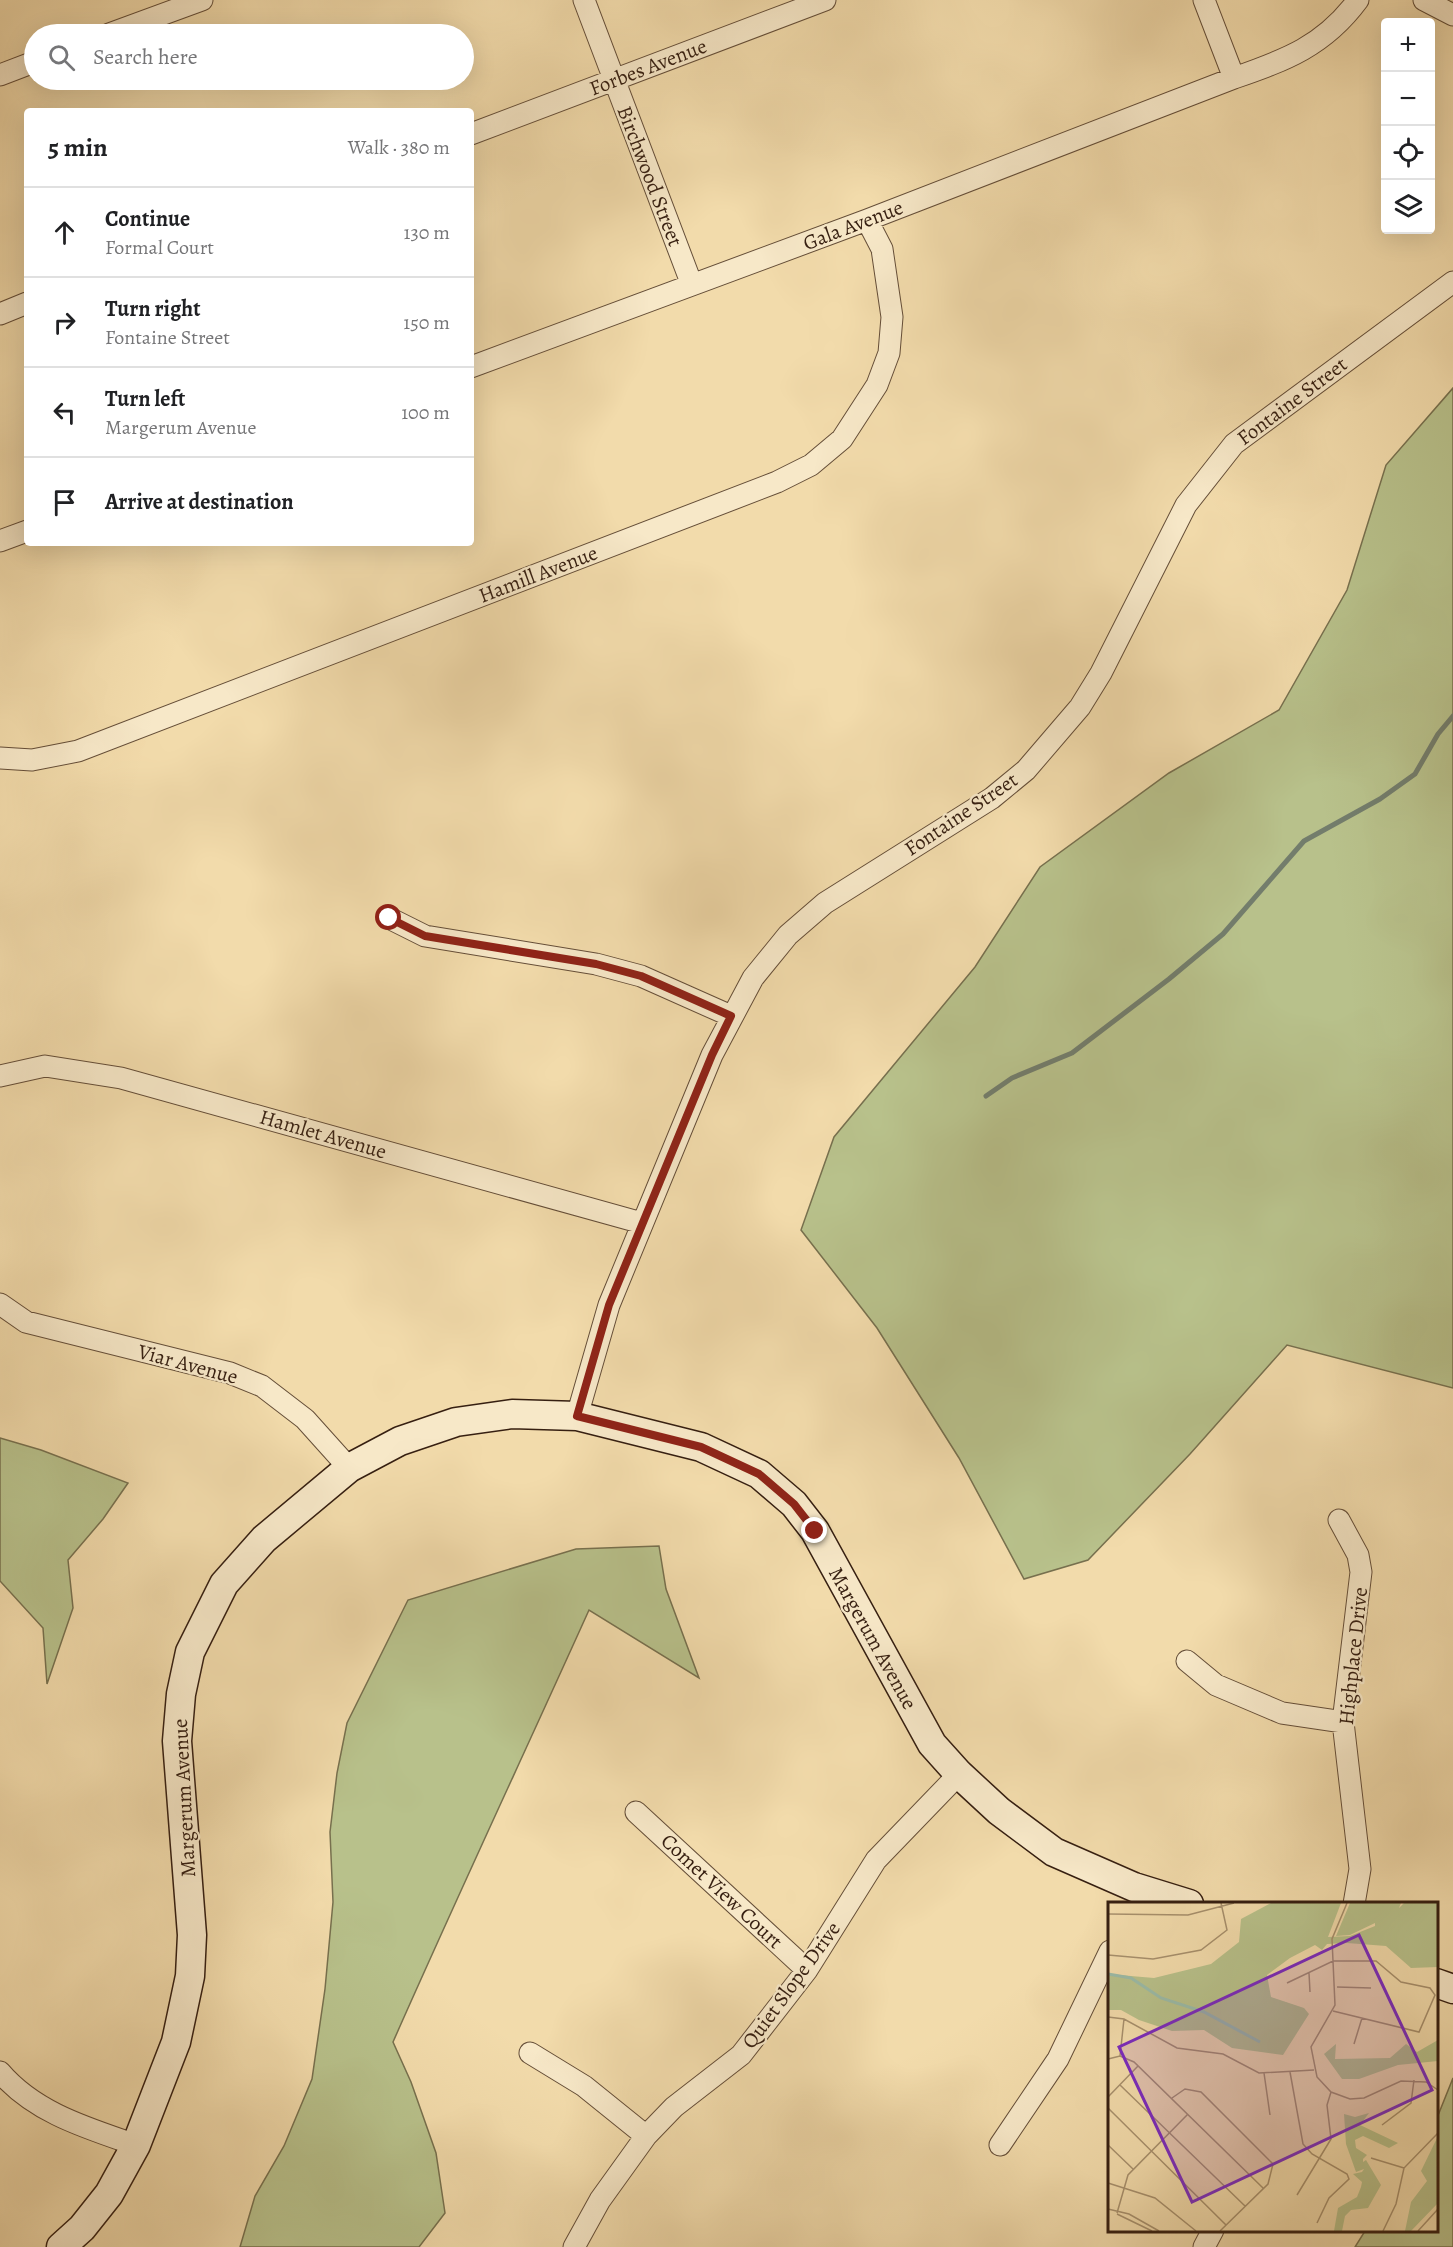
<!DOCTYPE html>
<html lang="en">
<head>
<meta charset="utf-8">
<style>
	body { margin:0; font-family:Alegreya,serif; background:#f6f6f6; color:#202124 }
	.controls { position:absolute; right:18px; top:18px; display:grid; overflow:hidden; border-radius:6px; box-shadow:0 6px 24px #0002 }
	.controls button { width:54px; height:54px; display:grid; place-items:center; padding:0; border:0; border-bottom:2px solid #e0e0e0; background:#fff; color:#202124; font:30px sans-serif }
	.stop { position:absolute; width:18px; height:18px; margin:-14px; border:4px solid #8f2418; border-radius:50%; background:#fff }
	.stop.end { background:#8f2418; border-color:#fff; box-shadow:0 2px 6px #0008 }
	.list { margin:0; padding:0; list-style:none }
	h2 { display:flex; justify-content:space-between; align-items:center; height:78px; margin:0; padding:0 24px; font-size:26px }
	h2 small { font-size:20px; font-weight:400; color:#757577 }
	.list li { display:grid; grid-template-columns:39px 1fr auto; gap:18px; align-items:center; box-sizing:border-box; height:90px; padding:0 24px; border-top:2px solid #e0e0e0 }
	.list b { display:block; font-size:22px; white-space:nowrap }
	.list p { margin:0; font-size:20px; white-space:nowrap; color:#757577 }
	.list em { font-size:20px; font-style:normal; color:#757577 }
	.icon { flex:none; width:33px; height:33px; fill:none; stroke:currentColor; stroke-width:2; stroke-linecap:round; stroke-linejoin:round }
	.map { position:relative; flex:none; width:1453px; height:2247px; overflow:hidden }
	.search { position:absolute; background:#fff; box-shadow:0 6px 24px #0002; left:24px; top:24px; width:450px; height:66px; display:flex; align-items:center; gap:15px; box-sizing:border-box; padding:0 21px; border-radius:33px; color:#757577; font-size:22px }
	.panel { position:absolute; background:#fff; box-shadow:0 6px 24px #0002; left:24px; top:108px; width:450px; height:438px; border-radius:6px }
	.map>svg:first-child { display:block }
	.green { fill:#b8c18b; stroke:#77704e; stroke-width:1.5 }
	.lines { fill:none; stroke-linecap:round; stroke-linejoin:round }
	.stream { stroke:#737d6c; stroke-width:5 }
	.street-casing { stroke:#654e38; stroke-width:23 }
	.secondary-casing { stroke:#361f11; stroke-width:31 }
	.street { stroke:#f7e8c8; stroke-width:21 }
	.secondary { stroke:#f7e8c8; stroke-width:28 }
	.route { stroke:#8f2418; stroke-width:8 }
	.labels { text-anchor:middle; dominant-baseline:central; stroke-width:4.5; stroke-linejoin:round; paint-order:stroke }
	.street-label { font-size:21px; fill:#361f11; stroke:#f7e8c8 }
	.inset-river { fill:none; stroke:#9bbba8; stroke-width:3 }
	.inset-road { fill:none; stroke:#a7906d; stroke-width:1.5 }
	.view { fill:#7b2cbf; fill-opacity:0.15; stroke:#7b2cbf; stroke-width:3 }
	.inset-edge { fill:none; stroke:#361f11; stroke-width:3 }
</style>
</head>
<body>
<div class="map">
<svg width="1453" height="2247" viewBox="0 0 1453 2247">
	<rect width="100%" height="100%" fill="#f2dbab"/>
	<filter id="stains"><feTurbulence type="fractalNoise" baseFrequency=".00333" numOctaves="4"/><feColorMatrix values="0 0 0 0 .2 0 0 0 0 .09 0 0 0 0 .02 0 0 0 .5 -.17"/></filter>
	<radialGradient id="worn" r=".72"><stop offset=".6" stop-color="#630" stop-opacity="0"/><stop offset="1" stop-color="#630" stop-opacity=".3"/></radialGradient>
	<path class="green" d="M1453,388V1388L1287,1345L1190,1454L1088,1560L1024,1579L959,1458L877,1328L801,1230L834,1137L975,967L1040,867L1169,773L1279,710L1347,590L1386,465Z
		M0,1438L41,1450L128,1483L103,1519L68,1560L73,1608L47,1684L43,1628L0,1581Z
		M659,1546L666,1589L699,1678L589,1610C524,1754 457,1897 393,2042L411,2082L436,2153L445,2213L419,2247H240L255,2196L284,2146L312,2079L325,1989L333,1902L330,1832L337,1773L347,1723L408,1600L576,1549Z
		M1453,2078V2247H1355L1365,2231L1436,2230L1437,2118Z"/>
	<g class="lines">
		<path class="stream" d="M986,1096L1012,1078L1072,1053L1169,979L1223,934L1304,841L1380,799L1415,774L1438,734L1453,716"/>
		<g class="street-casing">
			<path id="street" d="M584,0L692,285
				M1204,0L1234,78
				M1424,0L1453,15
				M109,34L202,0
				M0,75L34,62
				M471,134L825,0
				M0,314L27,303
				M471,367L867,220L1234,78C1286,60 1324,46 1358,0
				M0,541L27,531
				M0,758L32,760L78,751L777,482L811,465L842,439L877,385L889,353L892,317L882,249L867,220
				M389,918L425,936L596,964L641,976L731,1016
				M0,1076L45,1066L121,1078L642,1223
				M0,1304L26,1322L230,1373L262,1386L305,1419L349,1468
				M577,1416L609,1305L712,1055L753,978L788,935L825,903L992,798L1026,770L1080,707L1101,673L1186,505L1234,444L1453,282
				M1339,1520L1358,1555L1361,1572L1343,1722L1360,1869L1354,1904
				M1187,1661L1216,1685L1282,1713L1343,1722
				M636,1812L807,1970
				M530,2053L584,2086L646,2136
				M0,2072C35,2113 87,2128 136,2145
				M1000,2145L1058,2059L1110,1951
				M574,2247L600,2200L646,2136L674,2107L741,2055L807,1970L876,1860L959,1774
				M1204,2247L1213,2230"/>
		</g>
		<g class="secondary-casing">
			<path id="secondary" d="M1436,1983L1453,1989
				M61,2247L82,2228L109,2194L136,2145L176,2042L190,1976L192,1935L177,1741L181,1694L190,1652L224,1584L264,1539L349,1468L400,1441L456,1422L512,1414L577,1416L701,1447L759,1474L794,1504L815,1531L932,1744L959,1774L999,1811L1054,1852L1134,1887L1189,1904"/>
		</g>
		<use href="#street" class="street"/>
		<use href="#secondary" class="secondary"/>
	</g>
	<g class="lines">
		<path class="route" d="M389,918L425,936L596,964L641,976L731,1016L712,1055L609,1305L577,1416L701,1447L759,1474L794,1504L815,1531"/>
	</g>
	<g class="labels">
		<g class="street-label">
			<text transform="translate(648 67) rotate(-21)">Forbes Avenue</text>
			<text transform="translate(650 176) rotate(69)">Birchwood Street</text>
			<text transform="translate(853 225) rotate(-21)">Gala Avenue</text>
			<text transform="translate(1292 401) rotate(-37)">Fontaine Street</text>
			<text transform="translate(538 574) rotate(-21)">Hamill Avenue</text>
			<text transform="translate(961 814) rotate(-34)">Fontaine Street</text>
			<text transform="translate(323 1134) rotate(16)">Hamlet Avenue</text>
			<text transform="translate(188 1364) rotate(15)">Viar Avenue</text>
			<text transform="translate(873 1638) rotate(61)">Margerum Avenue</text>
			<text transform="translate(1353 1656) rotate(-84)">Highplace Drive</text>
			<text transform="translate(184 1798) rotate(-93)">Margerum Avenue</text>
			<text transform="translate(722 1891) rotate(43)">Comet View Court</text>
			<text transform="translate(791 1985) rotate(-54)">Quiet Slope Drive</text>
		</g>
	</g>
	<g transform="translate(1108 1902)">
		<rect width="330" height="330" fill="#f2dbab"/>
		<path d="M163,1H233L220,35L242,34L267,24V21L242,33L228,34L242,1H293L291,6L296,1H330V65L303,66L278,44L239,41L219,42L214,48L207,43L182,56L159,73L163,95L196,106L201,112L175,153L124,146L96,128L64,129L31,118L13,108H0V72L46,76L103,62L131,40L133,17ZM330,138V159L290,163L251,177H234L216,152L228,142L227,157L282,156L298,142L309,150ZM261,211L252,223L290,241L281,246L255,234L247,238L248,246L259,253L255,257V260L258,258L273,283L260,306L243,308L237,314L234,329H226L230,306L249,295L253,285L254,280L245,272L254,270L256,267L248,270L238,242L236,212L247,215ZM330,234V301L303,329H297L303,300L319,279L313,269Z" fill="#b8c18b"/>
		<path class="inset-river" d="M0,72L23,76L53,96L96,110L152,140"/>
		<path class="inset-road" d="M239,1L224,37L227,103L203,145L209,175L223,190L242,197L256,196L293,179L318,180L330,188M0,12L80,13L126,1M0,53L45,57L93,48L119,28L113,1M201,71L202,90M179,81L225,59H268L293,80L322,86L327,93L311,130L225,109M229,85L263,86M0,115L16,117L69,146L115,152L151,171L206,168M246,142L254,116M12,154L16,117M0,157L12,154L26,160L155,286M182,170L195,242L204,252L239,272L241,277L221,296L209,321M156,171L162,213M12,183L137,304M0,195L30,164M64,196L77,187L93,190L165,262L160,282L112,329M0,206L118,323M274,223L303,201L306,178M0,243L25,267M263,256L296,266M0,281L47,296L88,329M189,293L223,237L219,203L223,190M0,307L21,312L51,329M9,311L20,273L80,212M9,312L44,329M275,329L288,302L296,266L330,231M310,329L330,307"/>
		<path class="view" d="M251,33L324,188L84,300L11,145Z"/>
		<rect width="330" height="330" class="inset-edge"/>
	</g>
	<rect width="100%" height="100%" filter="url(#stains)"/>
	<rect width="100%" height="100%" fill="url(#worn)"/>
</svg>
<div class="controls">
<button>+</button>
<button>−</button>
<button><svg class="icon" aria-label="locate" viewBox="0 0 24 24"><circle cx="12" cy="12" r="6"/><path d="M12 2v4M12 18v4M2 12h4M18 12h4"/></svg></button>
<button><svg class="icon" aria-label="layers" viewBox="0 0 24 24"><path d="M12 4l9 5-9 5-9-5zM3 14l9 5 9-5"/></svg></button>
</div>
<div class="stop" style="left:389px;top:918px"></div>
<div class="stop end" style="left:815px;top:1531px"></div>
<div class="search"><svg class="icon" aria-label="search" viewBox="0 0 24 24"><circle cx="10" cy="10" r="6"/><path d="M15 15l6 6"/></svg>Search here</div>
<section class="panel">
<h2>5 min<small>Walk · 380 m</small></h2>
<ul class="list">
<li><svg class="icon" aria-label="ahead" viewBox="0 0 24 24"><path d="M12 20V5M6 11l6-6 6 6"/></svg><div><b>Continue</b><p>Formal Court</p></div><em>130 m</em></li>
<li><svg class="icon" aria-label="right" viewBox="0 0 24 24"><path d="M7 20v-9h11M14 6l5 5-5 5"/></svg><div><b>Turn right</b><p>Fontaine Street</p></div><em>150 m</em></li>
<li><svg class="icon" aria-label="left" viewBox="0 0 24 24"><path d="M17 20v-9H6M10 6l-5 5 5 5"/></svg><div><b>Turn left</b><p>Margerum Avenue</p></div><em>100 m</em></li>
<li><svg class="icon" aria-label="arrive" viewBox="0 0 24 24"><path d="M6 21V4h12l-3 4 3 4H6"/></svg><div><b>Arrive at destination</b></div></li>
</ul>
</section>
</div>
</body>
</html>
